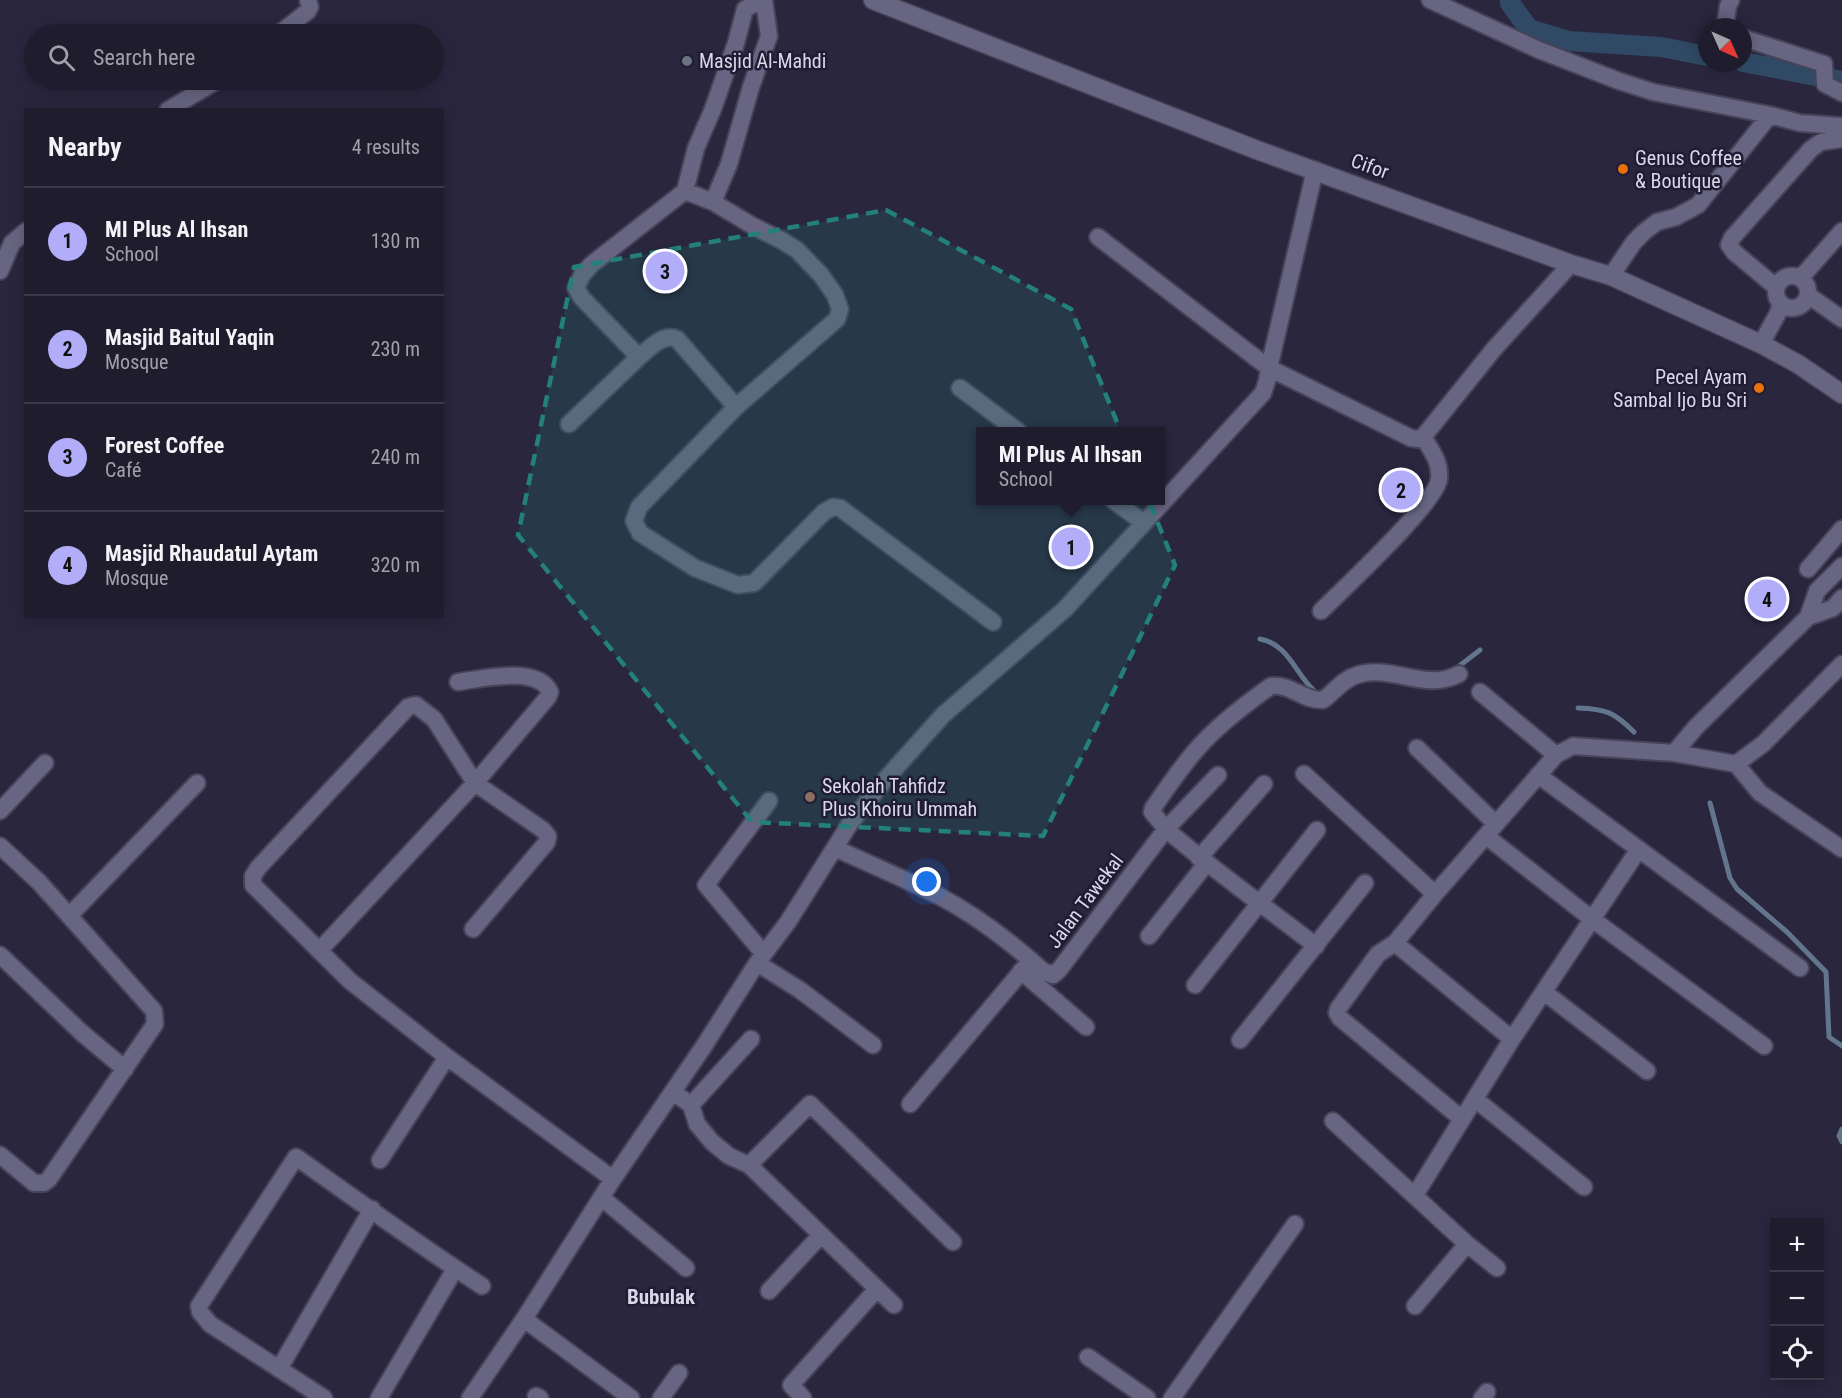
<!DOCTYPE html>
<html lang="en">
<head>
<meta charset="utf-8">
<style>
	body { margin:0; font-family:"Roboto Condensed",sans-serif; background:#272536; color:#f1f3f6 }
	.controls { position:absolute; right:18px; bottom:18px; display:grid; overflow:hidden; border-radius:0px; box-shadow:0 3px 15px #0003 }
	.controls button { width:54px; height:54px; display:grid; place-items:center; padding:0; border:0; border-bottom:2px solid #3c3a4a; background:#1f1c2e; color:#f1f3f6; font:30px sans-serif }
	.compass { position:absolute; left:1698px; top:18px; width:54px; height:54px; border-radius:50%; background:#1f1c2e; box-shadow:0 3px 15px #0003; rotate:135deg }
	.you { position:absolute; left:927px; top:882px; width:21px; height:21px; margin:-15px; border:4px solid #fff; border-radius:50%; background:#1a73e8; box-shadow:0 0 0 9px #1a73e833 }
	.badge { display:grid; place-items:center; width:39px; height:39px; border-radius:50%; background:#b2adf9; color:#111; font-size:20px; font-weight:700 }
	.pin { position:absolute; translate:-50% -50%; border:3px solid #fff; box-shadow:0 2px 6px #0006 }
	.popup { position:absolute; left:976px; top:427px; width:189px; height:78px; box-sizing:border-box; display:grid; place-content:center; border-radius:0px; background:#1f1c2e; filter:drop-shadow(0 2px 4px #0005); font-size:20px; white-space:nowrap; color:#a1a1aa }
	.popup b { font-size:22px; color:#f1f3f6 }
	.popup::after { content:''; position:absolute; left:50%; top:100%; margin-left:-12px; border:12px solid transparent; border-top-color:#1f1c2e }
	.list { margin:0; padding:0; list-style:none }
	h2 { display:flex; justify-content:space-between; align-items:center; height:78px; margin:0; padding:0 24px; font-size:26px }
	h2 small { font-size:20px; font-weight:400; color:#a1a1aa }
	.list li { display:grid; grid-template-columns:39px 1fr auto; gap:18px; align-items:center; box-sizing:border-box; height:108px; padding:0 24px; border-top:2px solid #3c3a4a }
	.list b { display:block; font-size:22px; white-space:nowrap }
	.list p { margin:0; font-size:20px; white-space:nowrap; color:#a1a1aa }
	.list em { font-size:20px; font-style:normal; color:#a1a1aa }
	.icon { flex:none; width:33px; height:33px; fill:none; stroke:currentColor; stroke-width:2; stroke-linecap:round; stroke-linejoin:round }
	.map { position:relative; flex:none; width:1842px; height:1398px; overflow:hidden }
	.search { position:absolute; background:#1f1c2e; box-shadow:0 3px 15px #0003; left:24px; top:24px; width:420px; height:66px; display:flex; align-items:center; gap:15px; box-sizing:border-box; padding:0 21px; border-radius:33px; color:#a1a1aa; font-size:22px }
	.panel { position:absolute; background:#1f1c2e; box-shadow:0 3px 15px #0003; left:24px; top:108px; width:420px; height:510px; border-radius:0px }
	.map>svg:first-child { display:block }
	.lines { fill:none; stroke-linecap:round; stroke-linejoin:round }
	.stream { stroke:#63758c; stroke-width:5 }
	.canal { stroke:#304a65; stroke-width:20 }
	.street-casing { stroke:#464358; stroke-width:20 }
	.secondary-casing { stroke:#464358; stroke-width:21 }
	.street { stroke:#676581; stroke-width:16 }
	.secondary { stroke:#676581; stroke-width:18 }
	.marked { fill:#23807a; fill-opacity:0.2; stroke:#23807a; stroke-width:4.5; stroke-dasharray:12 8; stroke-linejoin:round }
	.worship-dot { fill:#6b7280; stroke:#1f1c34; stroke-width:2 }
	.food-dot { fill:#e8710a; stroke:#1f1c34; stroke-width:2 }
	.education-dot { fill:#8d6e63; stroke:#1f1c34; stroke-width:2 }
	.labels { text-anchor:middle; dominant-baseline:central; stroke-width:5; stroke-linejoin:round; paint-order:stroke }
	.poi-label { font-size:20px; fill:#d9d8e8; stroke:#1f1c34; text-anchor:start }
	.street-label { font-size:20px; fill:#d9d8e8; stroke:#1f1c34 }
	.neighbourhood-label { font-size:21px; font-weight:bold; fill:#d9d8e8; stroke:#1f1c34 }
</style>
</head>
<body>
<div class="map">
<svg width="1842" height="1398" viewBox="0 0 1842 1398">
	<rect width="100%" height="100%" fill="#29263e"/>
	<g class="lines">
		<path class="stream" d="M1260,639C1290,644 1297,679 1318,694
			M1454,670L1480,650
			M1578,708C1606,709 1614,712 1634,732
			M1710,803L1730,878L1737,889L1787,932L1826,972L1829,1037L1842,1046
			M1842,1129L1839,1136L1842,1142"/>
		<path class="canal" d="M1510,0V3L1529,29L1569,41L1661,47L1707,56
			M1743,62L1842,81"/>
		<g class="street-casing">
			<path id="street" d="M1430,0L1539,50L1619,81L1653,92L1770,115L1800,123L1842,126
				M1725,27L1728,6L1731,0
				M279,34L308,11L310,7L308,0
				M1743,38L1824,64L1825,84L1842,93
				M168,110L218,80
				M713,202L729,164L751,87L769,36L764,0
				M1098,237L1269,368L1315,170
				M0,271L12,243L26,231
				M1776 292a16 16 0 1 1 32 0a16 16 0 1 1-32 0Z
				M1611,276L1634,242L1644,232L1657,222L1676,217L1698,205L1770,115
				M1799,277L1805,273L1842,231
				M1776,287L1734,252L1729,245L1732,238L1811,149L1821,142L1842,139
				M1808,295L1842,319
				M1761,344L1778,313L1781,304
				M639,357C650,348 663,333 677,339L736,407L837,319L840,309L835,295L821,275L797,250L781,240L753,226L713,202L685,191
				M960,388L1019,432
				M736,407L639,507L634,521L640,533L695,568L738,585L754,583L824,512L833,507L840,508L993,622
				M569,424L639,357L582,298L576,288L582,275L592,264L685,191L696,148L713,109L736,43L745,9L762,0
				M1113,500L1144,523
				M1808,569L1842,529
				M1321,611C1342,590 1437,502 1439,479C1441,462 1431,450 1423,437
				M1808,617L1817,591L1842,566
				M1480,692L1556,755
				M1417,748L1495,823
				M1674,753L1696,727L1808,617L1833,608L1842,598
				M1736,764L1760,793L1842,849
				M1304,774L1435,894L1556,755L1573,746L1674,753L1736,764L1763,744L1842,664
				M1218,775L1166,829L1152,812L1153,808C1167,788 1181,767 1197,749C1217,726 1247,703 1271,686C1292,684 1303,701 1323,700C1334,692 1343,679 1357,675C1392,664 1426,692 1459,674
				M1538,775L1800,968
				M0,811L45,763
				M1486,836L1592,919L1764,1046
				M0,846L39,882L154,1011L155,1024L49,1179L44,1183H34L0,1155
				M835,848C869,864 905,879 939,896C977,916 1012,943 1043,971L1053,975L1059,970L1166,829C1214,871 1266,907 1316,946
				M1199,858L1264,784
				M1435,894L1395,943L1378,954L1338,1009L1337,1013L1340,1018L1462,1119
				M69,916L197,783
				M473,929L547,842L548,836L543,830L475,783L434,719L416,705L408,707L258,868L253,876V885L350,981L447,1057L613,1179
				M1149,936L1206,864
				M1395,943L1512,1039
				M319,951L475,783L548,697L550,692C538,665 481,679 458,682
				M764,954L706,885L769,801
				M0,955L82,1033L125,1069
				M757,963L800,990L873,1045
				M1021,971L1086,1027
				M1195,985L1317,830
				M1544,992L1647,1071
				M1240,1040L1365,883
				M673,1092L691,1105L697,1124L712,1142L729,1156L749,1165L894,1305
				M1475,1099L1584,1187
				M910,1104L1031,960
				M691,1105L751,1039
				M1333,1121L1467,1244L1415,1306
				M380,1160L447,1057
				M749,1165L810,1104L953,1242
				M1415,1195L1512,1039L1639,849
				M602,1198L686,1268
				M1467,1244L1497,1268
				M769,1291L821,1235
				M524,1319L631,1398
				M1088,1357L1147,1398
				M279,1369L372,1209
				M536,1396L540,1398
				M324,1398L210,1324L200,1312L199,1306L296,1157C358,1201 419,1245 482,1286
				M379,1398L455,1269
				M470,1398L524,1319L613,1179L704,1046L757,963L788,922L851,822L884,781L943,715L1065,609L1263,393L1267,381L1269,368L1411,438L1419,439L1423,437L1494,349L1571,264
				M661,1398L679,1373
				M803,1398L791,1385L877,1289
				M1172,1398L1295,1224
				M1482,1398L1487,1392"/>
		</g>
		<g class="secondary-casing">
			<path id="secondary" d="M873,0L1257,150L1571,264L1611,276L1761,344L1798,364L1842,394"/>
		</g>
		<use href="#street" class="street"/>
		<use href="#secondary" class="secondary"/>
	</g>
	<path class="marked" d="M886,210L1071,309L1175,565L1043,836L752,822L518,535L574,267Z"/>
	<circle class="worship-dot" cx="687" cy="61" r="6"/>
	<g class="food-dot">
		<circle cx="1623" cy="169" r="6"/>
		<circle cx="1759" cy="388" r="6"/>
	</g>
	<circle class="education-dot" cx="810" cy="797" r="6"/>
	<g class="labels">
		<g class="poi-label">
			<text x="699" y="61">Masjid Al-Mahdi</text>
			<text x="1635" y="158">Genus Coffee<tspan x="1635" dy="23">&amp; Boutique</tspan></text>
			<text x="1747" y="377" text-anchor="end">Pecel Ayam<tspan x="1747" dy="23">Sambal Ijo Bu Sri</tspan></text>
			<text x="822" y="786">Sekolah Tahfidz<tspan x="822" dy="23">Plus Khoiru Ummah</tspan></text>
		</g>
		<g class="street-label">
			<text transform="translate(1370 166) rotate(20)">Cifor</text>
			<text transform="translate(1085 901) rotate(-53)">Jalan Tawekal</text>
		</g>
		<g class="neighbourhood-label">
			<text x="661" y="1297">Bubulak</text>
		</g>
	</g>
</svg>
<div class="controls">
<button>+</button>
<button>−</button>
<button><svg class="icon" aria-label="locate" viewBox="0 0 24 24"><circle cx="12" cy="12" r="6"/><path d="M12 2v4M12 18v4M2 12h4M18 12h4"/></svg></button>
</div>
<svg class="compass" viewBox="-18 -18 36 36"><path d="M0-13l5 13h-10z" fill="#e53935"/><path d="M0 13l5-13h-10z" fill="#a1a1aa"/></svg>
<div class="you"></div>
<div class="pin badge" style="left:1071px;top:547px">1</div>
<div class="popup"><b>MI Plus Al Ihsan</b>School</div>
<div class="pin badge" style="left:1401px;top:490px">2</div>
<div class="pin badge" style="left:665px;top:271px">3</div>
<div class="pin badge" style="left:1767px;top:599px">4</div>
<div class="search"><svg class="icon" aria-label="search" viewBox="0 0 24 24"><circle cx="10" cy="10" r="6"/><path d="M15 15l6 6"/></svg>Search here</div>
<section class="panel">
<h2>Nearby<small>4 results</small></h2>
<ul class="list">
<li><span class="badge">1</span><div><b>MI Plus Al Ihsan</b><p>School</p></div><em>130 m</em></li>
<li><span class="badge">2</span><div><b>Masjid Baitul Yaqin</b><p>Mosque</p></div><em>230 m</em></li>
<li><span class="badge">3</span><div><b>Forest Coffee</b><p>Café</p></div><em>240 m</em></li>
<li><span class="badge">4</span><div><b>Masjid Rhaudatul Aytam</b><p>Mosque</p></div><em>320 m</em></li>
</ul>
</section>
</div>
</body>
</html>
